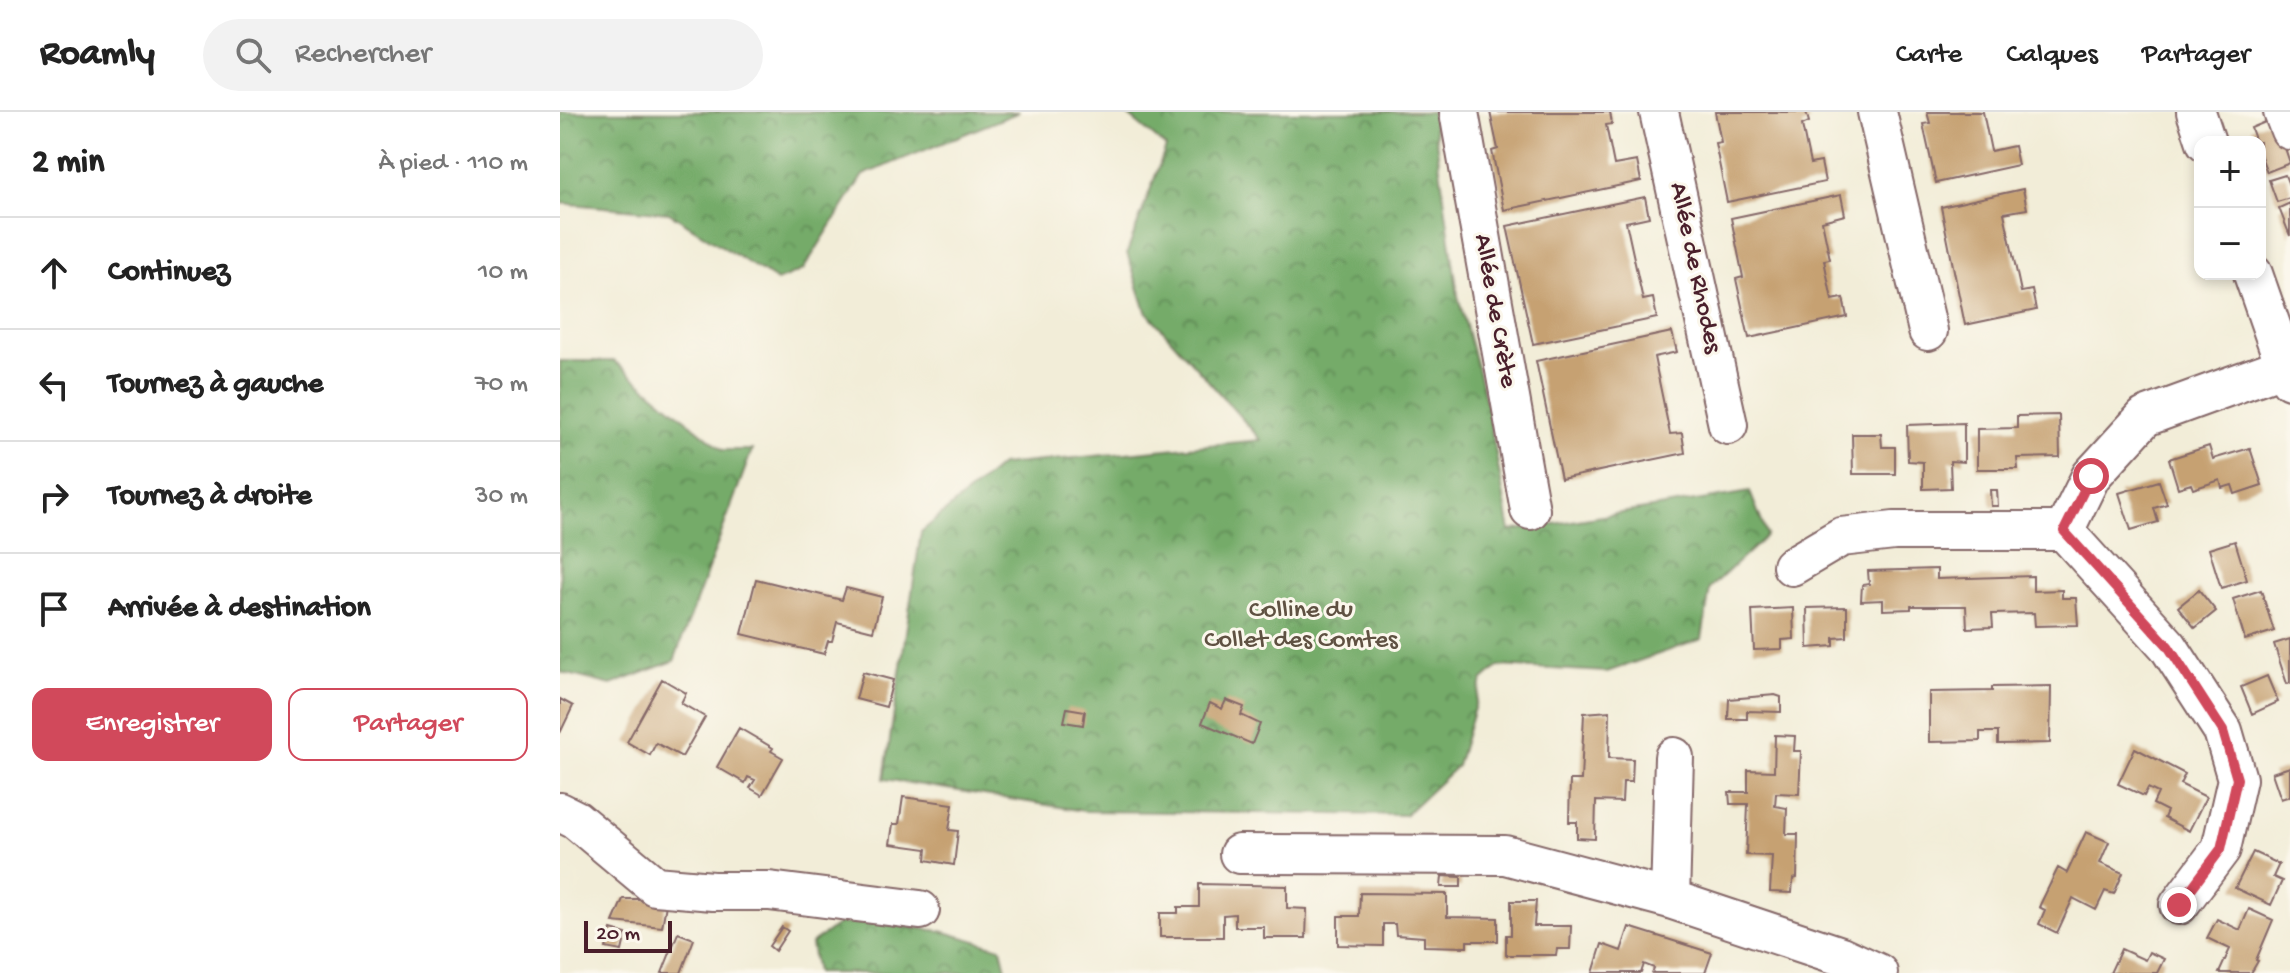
<!DOCTYPE html>
<html lang="fr">
<head>
<meta charset="utf-8">
<style>
	body { margin:0; font-family:"Gochi Hand",sans-serif; background:#f2f2f2; color:#222 }
	.controls { position:absolute; right:24px; top:24px; display:grid; overflow:hidden; border-radius:16px; box-shadow:0 4px 12px #0003 }
	.controls button { width:72px; height:72px; display:grid; place-items:center; padding:0; border:0; border-bottom:2px solid #e0e0e0; background:#fff; color:#222; font:40px sans-serif }
	.scale { position:absolute; left:24px; bottom:20px; width:88px; box-sizing:border-box; padding-left:8px; border:4px solid #4a1f2b; border-top:0; font-size:22px; line-height:28px; white-space:nowrap; color:#4a1f2b; -webkit-text-stroke:6px #fbf7ec; paint-order:stroke }
	.stop { position:absolute; width:24px; height:24px; margin:-18px; border:6px solid #d1495b; border-radius:50%; background:#fff }
	.stop.end { background:#d1495b; border-color:#fff; box-shadow:0 2px 8px #0008 }
	.list { margin:0; padding:0; list-style:none }
	h2 { display:flex; justify-content:space-between; align-items:center; height:104px; margin:0; padding:0 32px; font-size:34px }
	h2 small { font-size:26px; font-weight:400; color:#767676 }
	.list li { display:grid; grid-template-columns:52px 1fr auto; gap:24px; align-items:center; box-sizing:border-box; height:112px; padding:0 32px; border-top:2px solid #e0e0e0 }
	.list b { display:block; font-size:30px; white-space:nowrap }
	.list em { font-size:26px; font-style:normal; color:#767676 }
	.actions { display:flex; gap:16px; padding:24px 32px }
	.actions a { flex:1; padding:18px 0; border:2px solid #d1495b; border-radius:16px; text-align:center; font-size:28px; color:#d1495b }
	.actions .main { background:#d1495b; color:#fff }
	.icon { flex:none; width:44px; height:44px; fill:none; stroke:currentColor; stroke-width:2; stroke-linecap:round; stroke-linejoin:round }
	.map { position:relative; flex:none; width:1730px; height:861px; overflow:hidden }
	header { display:flex; align-items:center; gap:48px; box-sizing:border-box; height:112px; padding:0 40px; background:#fff; border-bottom:2px solid #e0e0e0 }
	header strong { font-size:38px }
	nav { display:flex; gap:44px; margin-inline-start:auto; font-size:28px }
	.search { width:560px; height:72px; background:#f2f2f2; display:flex; align-items:center; gap:20px; box-sizing:border-box; padding:0 28px; border-radius:44px; color:#767676; font-size:30px }
	main { display:flex }
	aside { flex:1; background:#fff }
	.map>svg:first-child { display:block }
	.forest { fill:url(#forest-crowns); stroke:#5f654a; stroke-width:2 }
	.building { fill:#c6a172 }
	.lines { fill:none; stroke-linecap:round; stroke-linejoin:round }
	.minor-casing { stroke:#856768; stroke-width:42 }
	.minor { stroke:#fff; stroke-width:38 }
	.route { stroke:#d1495b; stroke-width:10 }
	.labels { text-anchor:middle; dominant-baseline:central; stroke-width:6; stroke-linejoin:round; paint-order:stroke }
	.street-label { font-size:26px; fill:#4a1f2b; stroke:#fbf7ec }
	.park-label { font-size:26px; fill:#5f5142; stroke:#fbf7ec }
</style>
</head>
<body>
<header>
<strong>Roamly</strong>
<div class="search"><svg class="icon" aria-label="search" viewBox="0 0 24 24"><circle cx="10" cy="10" r="6"/><path d="M15 15l6 6"/></svg>Rechercher</div>
<nav><a>Carte</a><a>Calques</a><a>Partager</a></nav>
</header>
<main>
<aside>
<h2>2 min<small>À pied · 110 m</small></h2>
<ul class="list">
<li><svg class="icon" aria-label="ahead" viewBox="0 0 24 24"><path d="M12 20V5M6 11l6-6 6 6"/></svg><div><b>Continuez</b></div><em>10 m</em></li>
<li><svg class="icon" aria-label="left" viewBox="0 0 24 24"><path d="M17 20v-9H6M10 6l-5 5 5 5"/></svg><div><b>Tournez à gauche</b></div><em>70 m</em></li>
<li><svg class="icon" aria-label="right" viewBox="0 0 24 24"><path d="M7 20v-9h11M14 6l5 5-5 5"/></svg><div><b>Tournez à droite</b></div><em>30 m</em></li>
<li><svg class="icon" aria-label="arrive" viewBox="0 0 24 24"><path d="M6 21V4h12l-3 4 3 4H6"/></svg><div><b>Arrivée à destination</b></div></li>
</ul>
<div class="actions"><a class="main">Enregistrer</a><a>Partager</a></div>
</aside>
<div class="map">
<svg width="1730" height="861" viewBox="0 0 1730 861">
	<defs>
		<pattern id="forest-crowns" width="20" height="18" patternUnits="userSpaceOnUse" patternTransform="scale(2)"><rect width="20" height="18" fill="#74ab69"/><path d="M2 6a3 3 0 1 1 6 0M12 15a3 3 0 1 1 6 0" fill="none" stroke="#618b57"/></pattern>
	</defs>
	<rect width="100%" height="100%" fill="#fbf7ec"/>
	<filter id="ink" filterUnits="userSpaceOnUse"><feTurbulence type="fractalNoise" baseFrequency=".0125" numOctaves="2"/><feDisplacementMap in="SourceGraphic" scale="16" xChannelSelector="R" yChannelSelector="G"/><feConvolveMatrix kernelMatrix="1 2 1 2 8 2 1 2 1" color-interpolation-filters="sRGB"/></filter>
	<filter id="wash" filterUnits="userSpaceOnUse"><feTurbulence type="fractalNoise" baseFrequency=".006" numOctaves="4" result="noise"/><feDisplacementMap in="SourceGraphic" scale="32" xChannelSelector="R" yChannelSelector="G"/><feGaussianBlur stdDeviation="1.8" result="paint"/><feColorMatrix in="noise" values="0 0 0 0 0 0 0 0 0 0 0 0 0 0 0 0 0 1.4 0 .05"/><feComposite in="paint" operator="in"/></filter>
	<g filter="url(#wash)">
		<rect width="100%" height="100%" fill="#f2edd8"/>
		<path class="forest" d="M0,0H459L303,63L243,158L217,169L109,101L0,91Z
			M564,0H872L898,184L927,293L950,419L1190,380L1207,423L1150,476L1142,527L1047,560L939,554L922,569L897,654L845,703L524,699L324,667L361,420L441,353L701,328L586,199L567,141L606,35Z
			M0,249H54L163,338H192L114,549L51,573L0,560Z
			M318,811L381,819L441,836L447,861H256L251,832L279,812Z"/>
		<g id="blocks">
			<path class="building" d="M930,0H1050L1052,12L1046,13L1054,53L1077,49L1081,69L944,98L932,39L938,37Z
				M1155,0H1246L1249,10L1242,13L1250,52L1261,50L1265,70L1167,90L1155,31L1161,30Z
				M1367,0H1423L1431,39L1454,34L1458,53L1376,71L1363,12L1370,11Z
				M1715,6L1730,51L1707,60L1700,42V30H1696L1691,16Z
				M1725,63L1730,76V86L1717,90L1709,68Z
				M1463,77L1467,97L1444,101L1461,180L1472,178L1476,198L1405,213L1381,95Z
				M1281,83L1285,103L1262,109L1270,147L1264,148L1272,188L1283,186L1287,205L1189,226L1176,167L1183,165L1171,106Z
				M1085,85L1089,105L1066,110L1083,188L1093,186L1097,206L973,232L947,114Z
				M1730,91V124L1719,96Z
				M1112,220L1117,240L1094,245L1110,322L1122,321L1125,341L1001,367L976,249Z
				M1499,303L1500,345L1457,346L1458,357H1417V317L1457,316V304Z
				M1404,311V350L1390,349L1391,376L1363,377V350L1348,349L1347,313Z
				M1292,322H1321L1322,335H1335V362H1293Z
				M1649,334L1653,347L1690,336L1702,373L1675,382L1672,373L1662,376L1660,368L1633,377L1631,372L1618,376L1609,347Z
				M1599,369L1607,392L1594,396L1598,410L1571,418L1559,381Z
				M1430,378H1437L1438,394H1431Z
				M1675,429L1687,468L1661,476L1649,437Z
				M1377,457V467L1473,464V479L1502,478V486H1516L1518,513L1475,514L1474,501L1432,502L1433,515L1407,516L1406,494H1351V497L1323,498V488L1301,489L1302,473L1309,472L1308,459Z
				M196,467L282,488L286,476L322,485L313,519L277,510L272,529H268L264,542L182,522Z
				M1639,478L1656,499L1635,516L1618,495Z
				M1701,478L1714,519L1685,528L1673,487Z
				M1287,495V525L1274,526V534L1248,536L1247,496Z
				M1233,496L1234,527L1222,528V537L1194,538L1192,498Z
				M1730,527V571L1727,572L1714,532Z
				M303,560L333,568L326,595L296,587Z
				M1707,564L1718,590L1692,602L1681,575Z
				M102,567L126,581L121,591L145,605L122,645L96,631L90,643L67,630Z
				M1491,574L1490,631L1438,632V620H1420V629L1369,630V580L1432,579V575Z
				M1215,583L1221,585V600L1187,599V607H1168L1169,587Z
				M0,587L13,594L0,621Z
				M666,588L684,595L681,603L700,612L692,632L642,611L650,591L662,597Z
				M507,596L525,599L523,613L504,610Z
				M1050,599L1049,646L1073,647L1072,670H1063L1062,690L1036,689L1035,727L1017,726V710H1009L1010,668H1021L1024,601Z
				M179,616L213,636L211,639L223,646L202,683L190,676L195,668L188,665L185,671L157,655Z
				M1215,623L1235,624L1234,639H1241L1239,682L1216,681L1215,694L1227,696L1226,722H1238L1237,766L1233,767L1232,781L1210,780L1212,744L1186,743L1188,692H1170L1169,680H1188V658L1214,659Z
				M1575,636L1625,662L1620,672L1646,685L1629,719L1604,706L1607,699L1593,692L1598,681L1588,676L1584,684L1558,672Z
				M1730,655V684L1721,687L1712,661Z
				M343,685L393,692L389,718L398,719L394,753L366,748L367,737L330,732L333,712H339Z
				M1526,720L1549,730L1540,751L1563,761L1554,782L1545,779L1536,798L1513,786L1497,821L1479,812L1485,798L1479,795L1498,756L1507,761Z
				M1693,740L1719,752L1713,765L1722,769L1711,793L1675,776Z
				M882,764L901,765V775H881Z
				M639,772L727,774V796L747,797L746,826H704V815H675V802L663,803V825H600V801H618V795H639Z
				M800,781L887,782V805L938,806V829H907V835L864,834V825L836,823L835,812H823V834L778,833V804H799Z
				M63,787H107L102,815L53,810Z
				M951,789H976L974,814H1011L1010,837H997L996,843H946V823H951Z
				M1689,797L1713,808L1696,848L1698,849L1691,861H1659L1670,837L1647,826L1657,807L1680,818Z
				M222,815L228,819L215,839L209,834Z
				M1069,815L1152,841L1145,861H1092L1094,856L1084,852L1081,861H1033L1042,832L1061,839Z
				M51,818L66,822L62,839L46,836Z
				M118,821L134,827L121,861H102Z
				M1561,837L1585,848L1589,840L1604,847L1597,861H1550Z"/>
		</g>
	</g>
	<g filter="url(#ink)">
		<use href="#blocks" fill-opacity="0" stroke="#856768" stroke-width="2"/>
		<g class="lines">
			<g class="minor-casing">
				<path id="minor" d="M899,0L970,398
					M1099,0L1168,313
					M1317,0L1368,219
					M1636,0L1646,30
					M1723,0L1730,18
					M1693,162L1730,268
					M1232,454L1281,425L1334,419H1504
					M0,700L16,708L95,774L153,779H209L360,798
					M679,742L945,743L1110,787L1281,844L1318,861
					M1110,787L1114,645
					M1619,793L1661,737L1677,667L1663,619L1608,534L1504,419L1531,364L1585,305L1725,254"/>
			</g>
			<use href="#minor" class="minor"/>
		</g>
	</g>
	<g class="lines" filter="url(#ink)">
		<path class="route" d="M1531,364L1504,419L1608,534L1663,619L1677,667L1661,737L1619,793"/>
	</g>
	<g class="labels">
		<g class="street-label">
			<text transform="translate(1134 156) rotate(78)">Allée de Rhodes</text>
			<text transform="translate(934 199) rotate(80)">Allée de Crète</text>
		</g>
		<g class="park-label">
			<text x="741" y="499">Colline du<tspan x="741" dy="30">Collet des Comtes</tspan></text>
		</g>
	</g>
</svg>
<div class="controls">
<button>+</button>
<button>−</button>
</div>
<div class="scale">20 m</div>
<div class="stop" style="left:1531px;top:364px"></div>
<div class="stop end" style="left:1619px;top:793px"></div>
</div>
</main>
</body>
</html>
